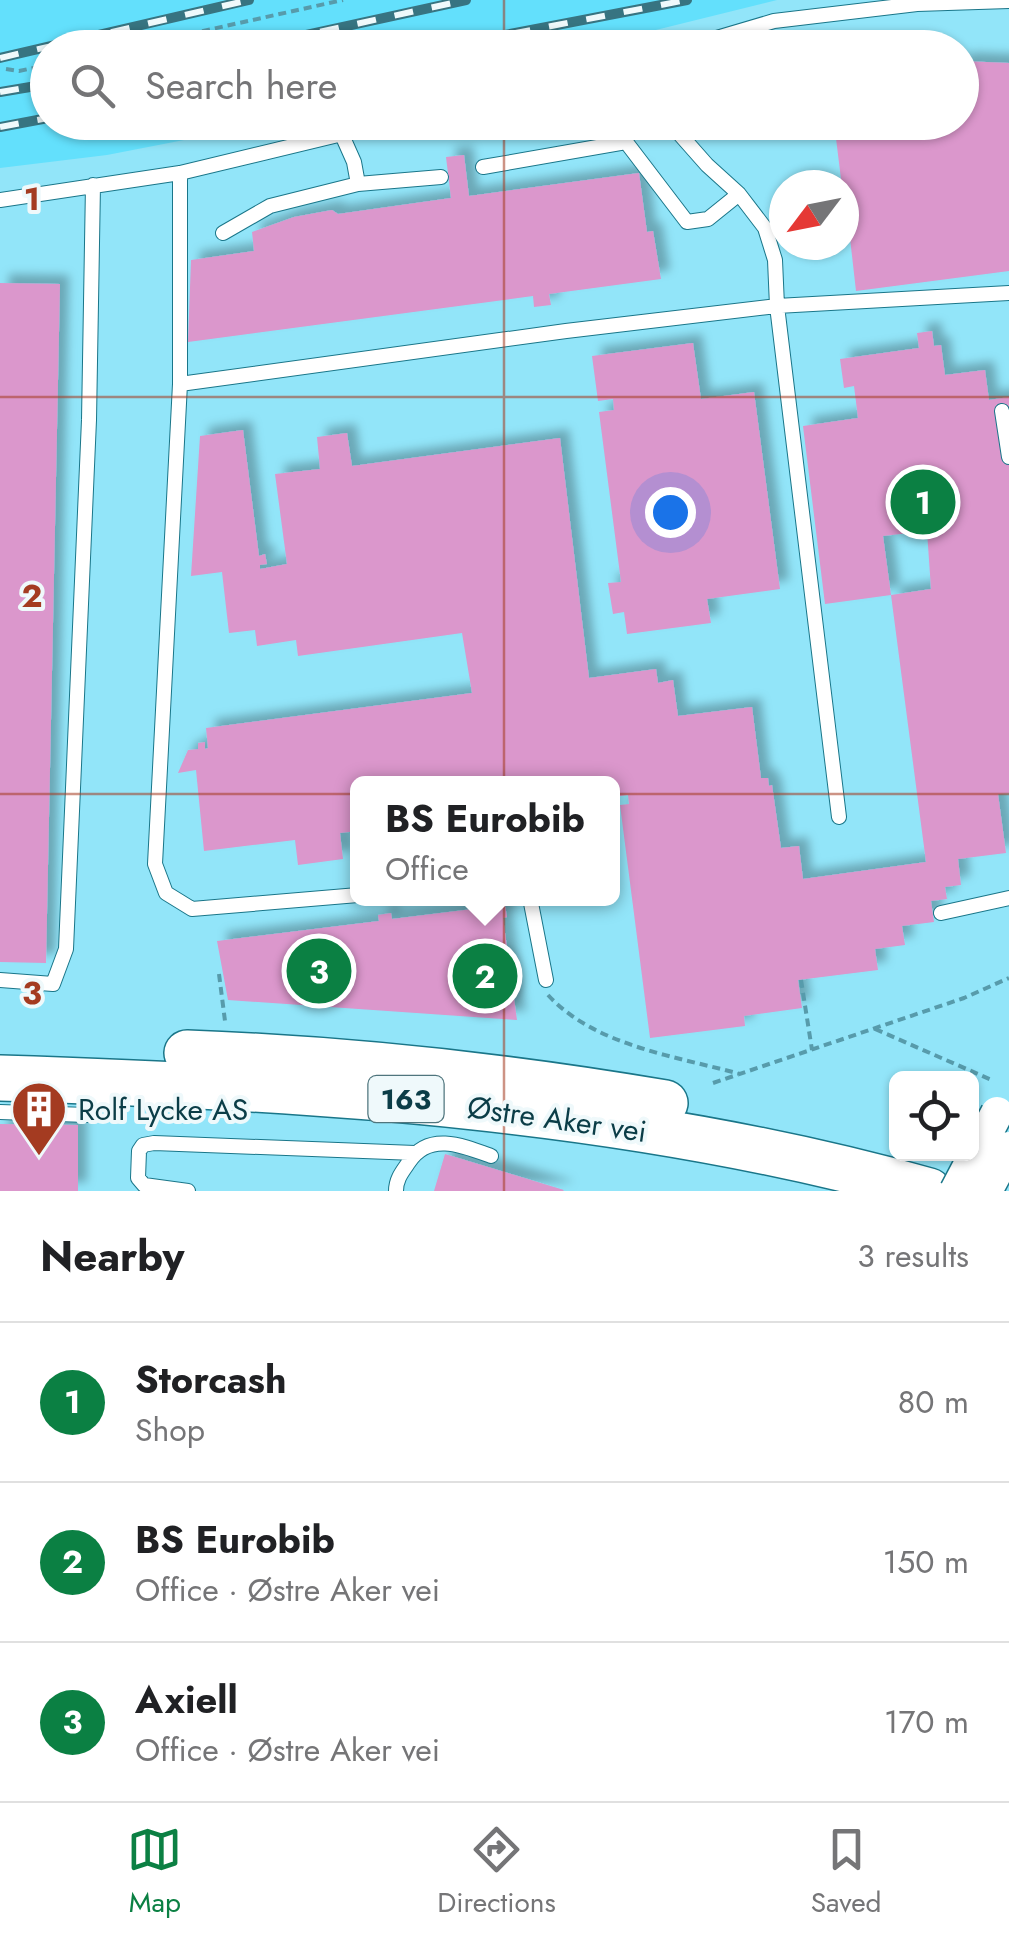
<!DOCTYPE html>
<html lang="en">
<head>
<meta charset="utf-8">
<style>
	body { margin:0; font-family:Jost,sans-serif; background:#f6f6f6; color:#202124 }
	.controls { position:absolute; right:30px; bottom:30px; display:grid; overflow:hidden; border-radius:15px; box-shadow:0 2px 8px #0004 }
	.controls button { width:90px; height:90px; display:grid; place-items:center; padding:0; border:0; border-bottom:2px solid #e0e0e0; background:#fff; color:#202124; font:50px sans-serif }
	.compass { position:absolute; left:769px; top:170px; width:90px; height:90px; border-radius:50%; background:#fff; box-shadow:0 2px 8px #0004; rotate:238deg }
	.you { position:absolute; left:670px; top:512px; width:35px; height:35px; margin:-25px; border:8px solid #fff; border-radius:50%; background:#1a73e8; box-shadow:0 0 0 15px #1a73e833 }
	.badge { display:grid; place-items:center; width:65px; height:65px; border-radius:50%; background:#0b8043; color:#fff; font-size:32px; font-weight:700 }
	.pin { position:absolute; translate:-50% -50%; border:5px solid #fff; box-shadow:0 2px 10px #0006 }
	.popup { position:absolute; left:350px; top:776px; width:270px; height:130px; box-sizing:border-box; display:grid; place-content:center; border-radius:15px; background:#fff; filter:drop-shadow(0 2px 8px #0005); font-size:32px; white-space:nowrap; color:#757577 }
	.popup b { font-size:38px; color:#202124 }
	.popup::after { content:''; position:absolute; left:50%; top:100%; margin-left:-20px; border:20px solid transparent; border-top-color:#fff }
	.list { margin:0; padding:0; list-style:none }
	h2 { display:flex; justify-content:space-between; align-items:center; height:130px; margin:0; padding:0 40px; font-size:42px }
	h2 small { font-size:32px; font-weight:400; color:#757577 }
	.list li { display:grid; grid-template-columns:65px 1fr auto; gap:30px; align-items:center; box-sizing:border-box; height:160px; padding:0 40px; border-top:2px solid #e0e0e0 }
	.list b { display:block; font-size:38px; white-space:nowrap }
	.list p { margin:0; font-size:32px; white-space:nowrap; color:#757577 }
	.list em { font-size:32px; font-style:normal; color:#757577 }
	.icon { flex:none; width:55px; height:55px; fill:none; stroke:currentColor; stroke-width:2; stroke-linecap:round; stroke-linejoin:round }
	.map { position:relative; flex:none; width:1009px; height:1191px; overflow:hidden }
	.search { position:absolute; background:#fff; box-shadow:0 2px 8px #0004; left:30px; right:30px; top:30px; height:110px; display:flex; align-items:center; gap:25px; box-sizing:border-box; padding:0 35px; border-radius:55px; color:#757577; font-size:38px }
	.sheet { height:610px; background:#fff }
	nav { display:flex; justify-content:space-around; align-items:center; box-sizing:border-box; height:140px; border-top:2px solid #e0e0e0; background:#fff; font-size:28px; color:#757577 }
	nav a { display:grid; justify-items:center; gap:5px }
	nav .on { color:#0b8043 }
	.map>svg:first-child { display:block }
	.built { fill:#63e0fc }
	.building { fill:#db97cc; fill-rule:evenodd; filter:url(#shadow) }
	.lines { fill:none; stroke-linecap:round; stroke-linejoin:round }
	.service-casing { stroke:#1a7689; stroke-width:16 }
	.trunk-casing { stroke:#1a7689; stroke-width:48 }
	.path { stroke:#579bab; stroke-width:4; stroke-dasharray:8 5; stroke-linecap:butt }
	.service { stroke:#fff; stroke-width:14 }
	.trunk { stroke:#fff; stroke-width:45 }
	.rail-casing { stroke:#377481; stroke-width:10 }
	.rail { stroke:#eff9fb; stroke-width:6; stroke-dasharray:19; stroke-linecap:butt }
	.tertiary-bridge-casing { stroke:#1a7689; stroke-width:35; stroke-linecap:butt }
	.tertiary-bridge { stroke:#fff; stroke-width:32 }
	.grid { fill:none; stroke:#a43b21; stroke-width:2.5; stroke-opacity:0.55 }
	.labels { text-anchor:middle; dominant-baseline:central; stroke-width:8; stroke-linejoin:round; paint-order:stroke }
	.shield { fill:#eff9fb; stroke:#4f757d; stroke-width:2.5 }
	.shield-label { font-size:28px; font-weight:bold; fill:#0b3d47 }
	.poi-label { font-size:30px; fill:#0b3d47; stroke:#eff9fb; text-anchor:start }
	.street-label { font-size:30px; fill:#0b3d47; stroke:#eff9fb }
	.grid-label { font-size:32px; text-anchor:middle; font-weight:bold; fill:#a43b21; stroke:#eff9fb; stroke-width:8; stroke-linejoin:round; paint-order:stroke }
</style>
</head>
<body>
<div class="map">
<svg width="1009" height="1191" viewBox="0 0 1009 1191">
	<defs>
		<filter id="shadow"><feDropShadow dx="9" dy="-9" stdDeviation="5" flood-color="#0004"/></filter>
	</defs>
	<rect width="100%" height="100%" fill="#92e5f9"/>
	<path class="built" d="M0,0H777L587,47L48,48V122L272,123L107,155L0,168Z"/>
	<path class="building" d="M962,61L1009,63V271L856,291L844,185H838L837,180L841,179L834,122H962Z
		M464,155L469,196L639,173L647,232L653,231L661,279L549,294L551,305L534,307L533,296L188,342L191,260L254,251L252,232L294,217L332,210L338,214L451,198L446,157Z
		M0,283L60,284L46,963L0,962Z
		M932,331L934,346L941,345L945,375L985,370L989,400L1009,397V793L998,794L1006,853L958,859L961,885L945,887L947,899L931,901L934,922L902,926L905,945L875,949L878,970L798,980L802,1008L744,1016L745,1026L650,1038L620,805L629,804L628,795L612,797V784H358V831L340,833L343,859L298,865L295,840L204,851L196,770L178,773L188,750L198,749V743L205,742V749L208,748L206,728L472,693L462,633L298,656L296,640L257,646L255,630L229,633L222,572L191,576L200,436L243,430L259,556L265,554L267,564L260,565V569L287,564L275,474L320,469L317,437L347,433L352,466L560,438L589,678L656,669L658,683L673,680L678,716L752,707L761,778H768L769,786L772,785L781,848L799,846L803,879L926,862L891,595L825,604L803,426L858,418L854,386L844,388L840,359L919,348L917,333ZM927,531L931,589L891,595L883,536Z
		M693,343L701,399L754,392L780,589L707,599L711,623L627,634L624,612L613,614L608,583L621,582L599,412L614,410L613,399L598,401L592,356Z
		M505,905L507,917L503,918L517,1020L228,1000L217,941L379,921L378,915L391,913L392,919Z
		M0,1124L78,1125V1191H0Z
		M445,1154L564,1190L563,1191H434Z"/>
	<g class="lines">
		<g class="service-casing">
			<path id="service" d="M683,48L774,21L917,4L1009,1
				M669,122L707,165L739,194L765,228L775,260L777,306L839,817
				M483,167L626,142L687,222L708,219L739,194
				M180,173V384L155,864L166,893L192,909L358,895
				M358,184L441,177
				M0,200L180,173L392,122
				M223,233L270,206L358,184L354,162L342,135
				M180,384L566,331L777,306L1009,293
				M1002,411L1009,457
				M530,898L546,980
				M941,913L1009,898
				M0,980L53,984L66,949L89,420L93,185
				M0,1112L87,1115
				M188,1191L144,1185L138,1178L139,1151L143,1145L154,1143L415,1153
				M396,1191C396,1179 402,1172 409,1162C429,1131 464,1146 491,1156"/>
		</g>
		<g class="trunk-casing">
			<path id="trunk" d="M187,1053C347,1059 507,1076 665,1103
				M0,1078C312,1088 627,1106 929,1191"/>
		</g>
		<path class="path" d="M126,48L343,0
			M6,69L19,71L48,65
			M219,974L225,1021
			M801,980L812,1050
			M548,995C595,1046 675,1056 740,1074
			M875,1029L994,1081
			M713,1083L964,998L1009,978"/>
		<use href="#service" class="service"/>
		<use href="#trunk" class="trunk"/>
		<g class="rail-casing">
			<path id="rail" d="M246,48L466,0
				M437,48L687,0
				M0,58L249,0
				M0,92L48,84
				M0,127L48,118"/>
		</g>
		<use href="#rail" class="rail"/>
		<g class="tertiary-bridge-casing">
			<path id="tertiary-bridge" d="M956,1191L997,1113
				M986,1191L1009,1148"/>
		</g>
		<use href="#tertiary-bridge" class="tertiary-bridge"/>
	</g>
	<path class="grid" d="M504,0V48M504,122V1191M0,397H1009M0,794H1009"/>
	<defs>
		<g id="building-pin" transform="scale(2.875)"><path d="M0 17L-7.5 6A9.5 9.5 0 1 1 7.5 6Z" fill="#a43b21" stroke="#eff9fb"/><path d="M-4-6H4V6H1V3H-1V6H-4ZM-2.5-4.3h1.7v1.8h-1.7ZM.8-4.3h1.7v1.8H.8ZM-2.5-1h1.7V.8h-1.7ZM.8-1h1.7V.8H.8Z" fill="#fff"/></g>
	</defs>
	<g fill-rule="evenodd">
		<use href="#building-pin" x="39" y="1109"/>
	</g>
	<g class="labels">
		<rect class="shield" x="368.5" y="1076" width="75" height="46" rx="8"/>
		<g class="shield-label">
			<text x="406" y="1099">163</text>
		</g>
		<g class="poi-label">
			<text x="78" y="1109">Rolf Lycke AS</text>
		</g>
		<g class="street-label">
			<text transform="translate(557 1119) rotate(8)">Østre Aker vei</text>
		</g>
	</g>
	<g class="grid-label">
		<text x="32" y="210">1</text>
		<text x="32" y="607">2</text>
		<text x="32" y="1004">3</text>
	</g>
</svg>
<div class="controls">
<button><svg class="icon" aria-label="locate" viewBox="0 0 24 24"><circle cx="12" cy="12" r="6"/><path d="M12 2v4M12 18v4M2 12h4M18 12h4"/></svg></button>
</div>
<svg class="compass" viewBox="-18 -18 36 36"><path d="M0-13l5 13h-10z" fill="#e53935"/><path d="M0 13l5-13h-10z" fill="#757577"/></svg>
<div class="you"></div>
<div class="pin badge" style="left:923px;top:502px">1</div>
<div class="pin badge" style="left:485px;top:976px">2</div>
<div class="popup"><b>BS Eurobib</b>Office</div>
<div class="pin badge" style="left:319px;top:971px">3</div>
<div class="search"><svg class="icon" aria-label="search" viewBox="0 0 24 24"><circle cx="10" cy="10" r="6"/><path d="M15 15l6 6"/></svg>Search here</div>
</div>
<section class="sheet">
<h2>Nearby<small>3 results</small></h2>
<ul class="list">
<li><span class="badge">1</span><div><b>Storcash</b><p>Shop</p></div><em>80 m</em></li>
<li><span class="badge">2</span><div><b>BS Eurobib</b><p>Office · Østre Aker vei</p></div><em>150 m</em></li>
<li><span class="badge">3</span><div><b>Axiell</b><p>Office · Østre Aker vei</p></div><em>170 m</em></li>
</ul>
</section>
<nav>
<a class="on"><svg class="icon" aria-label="map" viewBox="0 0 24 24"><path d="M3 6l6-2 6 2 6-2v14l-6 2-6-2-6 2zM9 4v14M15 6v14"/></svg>Map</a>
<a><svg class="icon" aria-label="directions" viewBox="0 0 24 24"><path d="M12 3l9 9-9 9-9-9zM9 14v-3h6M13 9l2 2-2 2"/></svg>Directions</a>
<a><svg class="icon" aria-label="saved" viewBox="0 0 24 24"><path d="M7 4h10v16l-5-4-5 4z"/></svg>Saved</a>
</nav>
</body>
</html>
